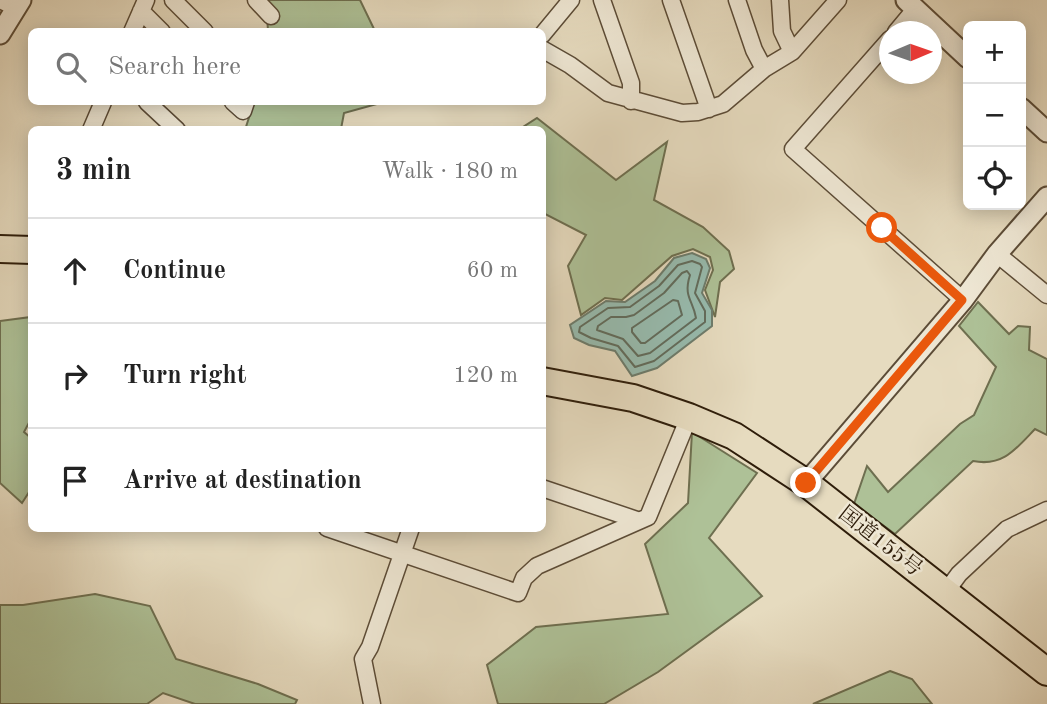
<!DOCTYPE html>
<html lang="en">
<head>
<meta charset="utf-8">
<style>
	body { margin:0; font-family:"Old Standard TT","Noto Serif JP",serif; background:#f6f6f6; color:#222 }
	.controls { position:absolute; right:21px; top:21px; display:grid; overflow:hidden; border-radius:10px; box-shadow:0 4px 18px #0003 }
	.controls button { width:63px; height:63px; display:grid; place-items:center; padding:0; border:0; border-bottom:2px solid #e0e0e0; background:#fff; color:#222; font:35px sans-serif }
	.compass { position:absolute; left:879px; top:21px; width:63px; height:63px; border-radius:50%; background:#fff; box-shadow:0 4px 18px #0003; rotate:88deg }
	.stop { position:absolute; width:21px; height:21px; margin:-16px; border:5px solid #ea580c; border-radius:50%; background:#fff }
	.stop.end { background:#ea580c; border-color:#fff; box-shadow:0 2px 7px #0008 }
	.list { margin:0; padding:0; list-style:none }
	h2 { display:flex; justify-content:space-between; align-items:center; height:91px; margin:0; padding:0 28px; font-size:30px }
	h2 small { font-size:23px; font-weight:400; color:#767676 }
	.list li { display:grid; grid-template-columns:46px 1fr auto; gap:21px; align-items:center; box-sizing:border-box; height:105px; padding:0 28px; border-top:2px solid #e0e0e0 }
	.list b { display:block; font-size:26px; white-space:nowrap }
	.list em { font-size:23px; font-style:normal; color:#767676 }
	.icon { flex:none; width:38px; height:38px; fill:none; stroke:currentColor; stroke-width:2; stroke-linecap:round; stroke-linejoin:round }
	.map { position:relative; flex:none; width:1047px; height:704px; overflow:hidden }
	.search { position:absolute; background:#fff; box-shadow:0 4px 18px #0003; left:28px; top:28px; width:518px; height:77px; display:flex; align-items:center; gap:18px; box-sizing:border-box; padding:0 24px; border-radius:10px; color:#767676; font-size:26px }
	.panel { position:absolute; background:#fff; box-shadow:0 4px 18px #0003; left:28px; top:126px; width:518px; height:406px; border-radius:10px }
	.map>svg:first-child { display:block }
	.green { fill:#aec197; stroke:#6e6f50; stroke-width:2 }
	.water { fill:#97bbae; stroke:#6d7c6c; stroke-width:2 }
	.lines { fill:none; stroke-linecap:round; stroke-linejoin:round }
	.shore { stroke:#626c5c; stroke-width:2 }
	.minor-casing { stroke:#5c4c37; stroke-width:19 }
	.tertiary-casing { stroke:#5c4c37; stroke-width:23 }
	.trunk-casing { stroke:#2e1d0a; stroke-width:30 }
	.minor { stroke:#efe8d5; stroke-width:16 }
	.tertiary { stroke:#efe8d5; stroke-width:19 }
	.trunk { stroke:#e6dbbf; stroke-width:26 }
	.route { stroke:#ea580c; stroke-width:9 }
	.labels { text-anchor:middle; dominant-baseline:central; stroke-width:5; stroke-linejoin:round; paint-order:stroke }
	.street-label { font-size:21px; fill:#2e1d0a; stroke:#efe8d5 }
</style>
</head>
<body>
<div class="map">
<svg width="1047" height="704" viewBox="0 0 1047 704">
	<rect width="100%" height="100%" fill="#e6dbbf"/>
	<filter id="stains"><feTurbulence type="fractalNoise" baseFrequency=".00286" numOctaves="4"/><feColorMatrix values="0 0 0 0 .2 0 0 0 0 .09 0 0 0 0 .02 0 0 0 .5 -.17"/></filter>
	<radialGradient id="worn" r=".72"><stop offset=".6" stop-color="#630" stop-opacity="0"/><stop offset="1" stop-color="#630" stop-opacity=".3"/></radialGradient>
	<path class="green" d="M266,0H360L375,31H268Z
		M254,102H384L344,113L341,129L245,130Z
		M537,118L616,180L667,142L654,200L703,227L729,251L734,269L720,282L715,317L705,290L713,270L710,257L693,249L672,256L622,300L605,298L581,315L568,266L586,235L543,213L542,130L520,129Z
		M978,302L1009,334L1018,326L1030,327L1029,350L1047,359V435L1035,429C1016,449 1003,467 973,461L895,534L854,504L867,466L888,492L960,424L974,415L996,367L959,326Z
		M31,317V419L24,432L31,438V489L22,503L0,483V321Z
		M692,432L757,473L709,538L762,596L658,672L604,704H498L487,665L536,627L668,614L645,544L688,503Z
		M95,594L150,606L176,659L258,684L297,700L295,704H195L163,693L147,704H0V605H23Z
		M890,671L912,679L932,704H813Z"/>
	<path class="water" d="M692,253L706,259L710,268L702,293L712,310V326L657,368L632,376L615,351L589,345L574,338L570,325L606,301L625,302L655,281L674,258Z"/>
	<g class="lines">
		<path class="shore" d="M692,261L700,264L702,267L695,293L705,311V322L654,361L635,367L618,346L591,338L579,332L580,327L608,308L630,307L659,286L678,265Z
			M687,271L690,275C683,297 693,300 696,318L650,353L638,356L623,339L597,330L598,326L611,317H626L634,315L664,293L682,273Z
			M673,300L678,301L682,315L645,343H641L632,332V328Z"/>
		<g class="minor-casing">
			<path id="minor" d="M0,0L17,8
				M173,0L205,32
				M256,0L271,16
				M602,0L631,83V101
				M671,0L709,109
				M737,0L754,50L764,69
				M780,0L782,31L792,52
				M141,11L162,32
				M132,32L146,0
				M896,32L916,8
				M542,35L571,0
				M890,39L793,149L963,300
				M542,49L570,65L608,93L682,113L698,112L723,104L764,69L792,52L838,0
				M147,102L177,130
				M233,102L243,111L246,102
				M91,130L103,102
				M997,254L1047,295
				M542,488L637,520
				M327,528L518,593L524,578L537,566L648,517L689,417
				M945,593L959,574L1007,529L1047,510
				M372,704L363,659L370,647L411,528"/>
		</g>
		<g class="tertiary-casing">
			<path id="tertiary" d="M906,0L968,58
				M0,34L21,0
				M1021,108L1047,132
				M806,483L963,300L997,254L1047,197"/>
		</g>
		<g class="trunk-casing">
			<path id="trunk" d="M0,249L32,250
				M542,381L633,398L689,417L734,436L806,483L1047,672"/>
		</g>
		<use href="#minor" class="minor"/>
		<use href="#tertiary" class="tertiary"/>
		<use href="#trunk" class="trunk"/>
	</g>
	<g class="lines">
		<path class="route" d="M806,483L962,300L882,228"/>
	</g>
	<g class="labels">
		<g class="street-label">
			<text transform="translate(880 542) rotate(38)">国道155号</text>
		</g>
	</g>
	<rect width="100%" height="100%" filter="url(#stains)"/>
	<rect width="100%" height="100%" fill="url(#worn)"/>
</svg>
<div class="controls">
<button>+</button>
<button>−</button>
<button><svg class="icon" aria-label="locate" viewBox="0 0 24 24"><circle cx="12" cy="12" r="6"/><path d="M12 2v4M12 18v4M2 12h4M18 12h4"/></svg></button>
</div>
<svg class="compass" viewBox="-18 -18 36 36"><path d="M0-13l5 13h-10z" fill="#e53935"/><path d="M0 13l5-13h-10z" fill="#767676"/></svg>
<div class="stop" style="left:882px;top:228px"></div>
<div class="stop end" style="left:806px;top:483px"></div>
<div class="search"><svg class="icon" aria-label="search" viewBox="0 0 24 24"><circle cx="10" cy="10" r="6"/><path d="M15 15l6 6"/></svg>Search here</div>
<section class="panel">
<h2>3 min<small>Walk · 180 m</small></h2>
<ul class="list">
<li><svg class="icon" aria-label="ahead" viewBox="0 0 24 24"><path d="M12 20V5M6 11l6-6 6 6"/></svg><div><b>Continue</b></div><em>60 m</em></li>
<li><svg class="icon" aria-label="right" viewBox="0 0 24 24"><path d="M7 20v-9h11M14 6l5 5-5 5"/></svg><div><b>Turn right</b></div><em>120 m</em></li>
<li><svg class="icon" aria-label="arrive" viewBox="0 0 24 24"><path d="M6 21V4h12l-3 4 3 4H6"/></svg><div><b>Arrive at destination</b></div></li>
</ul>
</section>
</div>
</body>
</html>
